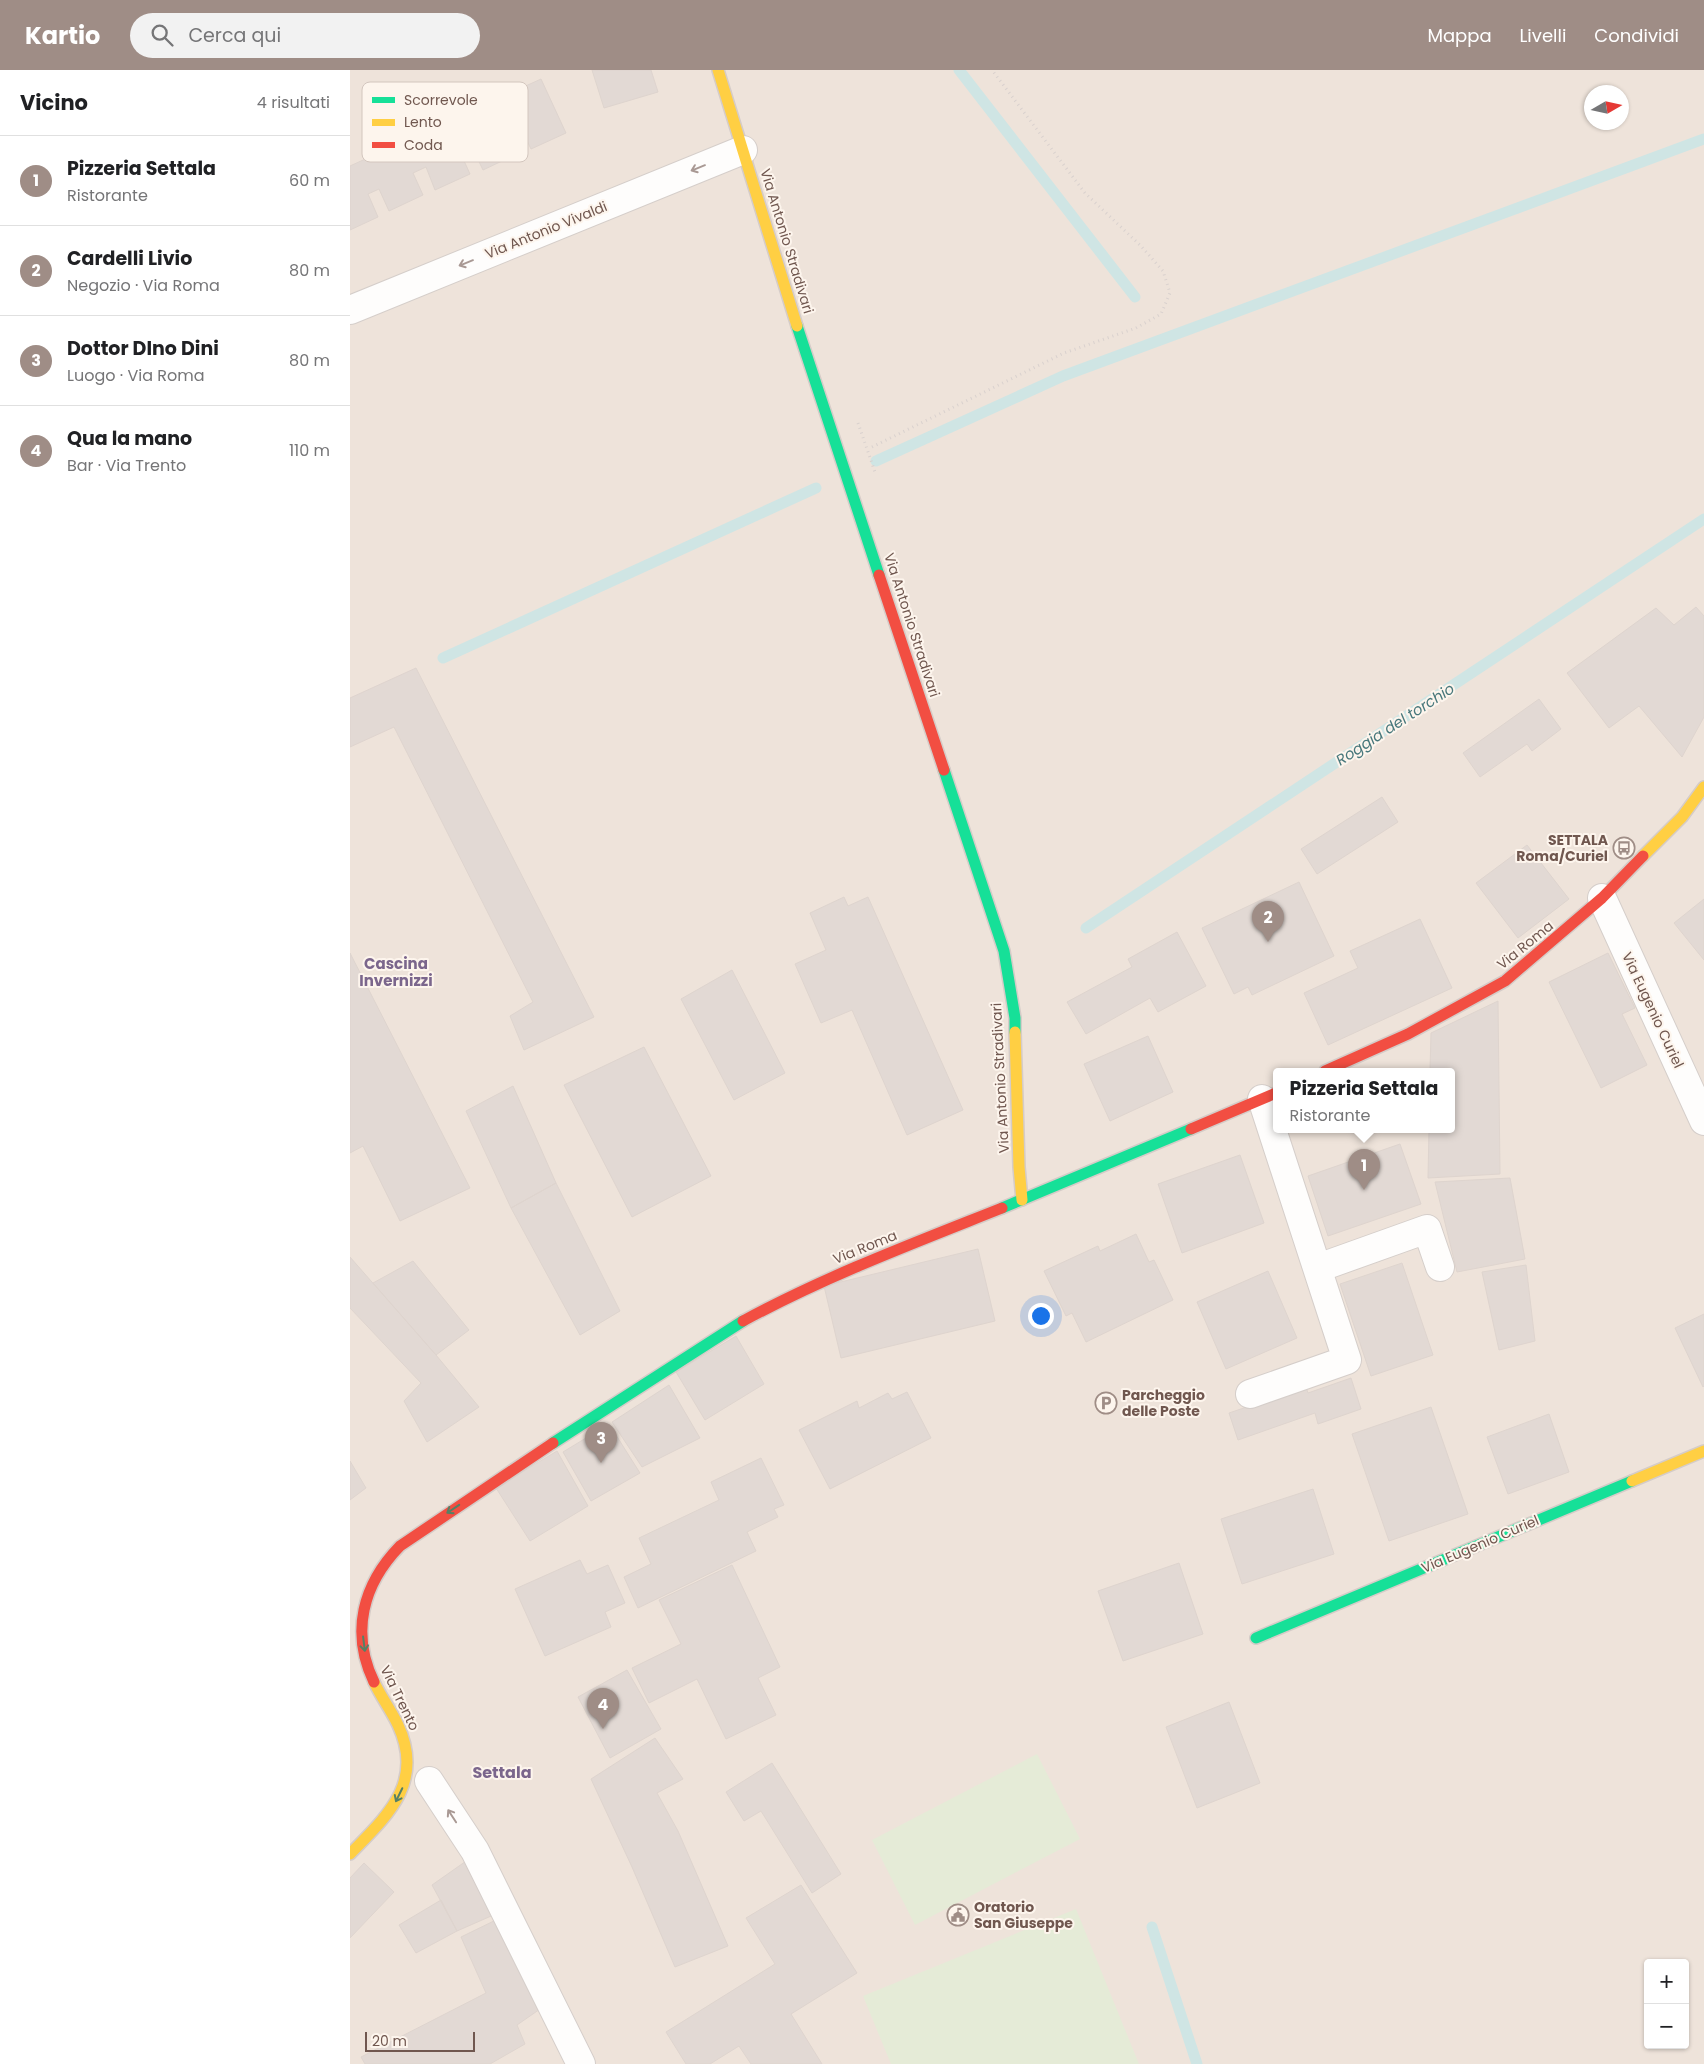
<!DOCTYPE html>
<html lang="it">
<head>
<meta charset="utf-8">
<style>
	body { margin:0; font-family:Poppins,sans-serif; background:#f2f2f2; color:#202124 }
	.controls { position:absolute; right:15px; bottom:15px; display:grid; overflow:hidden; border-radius:5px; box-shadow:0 1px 4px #0004 }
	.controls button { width:45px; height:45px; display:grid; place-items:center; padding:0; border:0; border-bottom:1px solid #e0e0e0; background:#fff; color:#202124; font:25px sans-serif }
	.compass { position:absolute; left:1234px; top:15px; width:45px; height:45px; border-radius:50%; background:#fff; box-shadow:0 1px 4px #0004; rotate:81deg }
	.scale { position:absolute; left:15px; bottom:12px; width:110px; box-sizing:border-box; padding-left:5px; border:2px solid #70574f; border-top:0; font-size:14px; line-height:18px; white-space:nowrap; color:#70574f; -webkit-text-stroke:4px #fdf5ed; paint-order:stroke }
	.you { position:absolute; left:690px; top:1245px; width:18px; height:18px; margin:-12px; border:4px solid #fff; border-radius:50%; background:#1a73e8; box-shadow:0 0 0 8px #1a73e833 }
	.badge { display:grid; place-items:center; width:32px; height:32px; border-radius:50%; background:#9f8d86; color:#fff; font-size:16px; font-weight:700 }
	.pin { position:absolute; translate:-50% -41px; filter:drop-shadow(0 1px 2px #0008) }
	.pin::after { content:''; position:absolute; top:26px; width:18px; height:15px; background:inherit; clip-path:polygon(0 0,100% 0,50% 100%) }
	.popup { position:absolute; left:923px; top:998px; width:182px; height:65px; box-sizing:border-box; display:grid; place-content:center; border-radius:5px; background:#fff; filter:drop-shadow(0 1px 4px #0005); font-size:16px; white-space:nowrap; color:#757577 }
	.popup b { font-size:19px; color:#202124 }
	.popup::after { content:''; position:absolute; left:50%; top:100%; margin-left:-10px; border:10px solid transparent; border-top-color:#fff }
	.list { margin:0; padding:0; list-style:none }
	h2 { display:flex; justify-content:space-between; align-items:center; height:65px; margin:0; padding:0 20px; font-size:21px }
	h2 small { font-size:16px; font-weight:400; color:#757577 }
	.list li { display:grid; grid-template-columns:32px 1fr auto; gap:15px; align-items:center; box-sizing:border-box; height:90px; padding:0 20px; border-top:1px solid #e0e0e0 }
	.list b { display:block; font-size:19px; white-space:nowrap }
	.list p { margin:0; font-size:16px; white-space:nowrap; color:#757577 }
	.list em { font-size:16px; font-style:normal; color:#757577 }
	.icon { flex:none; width:28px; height:28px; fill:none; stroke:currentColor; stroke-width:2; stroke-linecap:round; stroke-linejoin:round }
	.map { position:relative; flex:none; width:1354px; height:1994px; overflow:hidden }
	header { display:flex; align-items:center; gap:30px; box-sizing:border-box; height:70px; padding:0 25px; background:#9f8d86; color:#fff }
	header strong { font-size:24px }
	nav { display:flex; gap:28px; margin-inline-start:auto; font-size:18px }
	.search { width:350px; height:45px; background:#f2f2f2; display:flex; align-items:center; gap:12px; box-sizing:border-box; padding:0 18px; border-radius:28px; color:#757577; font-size:19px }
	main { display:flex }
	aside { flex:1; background:#fff }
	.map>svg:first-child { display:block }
	.residential { fill:#eee3da; fill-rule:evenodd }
	.green { fill:#e5ebd7 }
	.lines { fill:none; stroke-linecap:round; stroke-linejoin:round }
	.stream { stroke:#cfe5e4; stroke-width:11 }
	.building { fill:#e2d9d4; stroke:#ded4ce }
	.street-casing { stroke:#d5ceca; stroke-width:30 }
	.fast-casing { stroke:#d5ccc8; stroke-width:14 }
	.slow-casing { stroke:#d5ccc8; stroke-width:14 }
	.jam-casing { stroke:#d5ccc8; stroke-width:14 }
	.path { stroke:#d9d1ce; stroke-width:3; stroke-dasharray:1 4; stroke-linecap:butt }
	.street { stroke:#fefdfc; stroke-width:28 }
	.fast { stroke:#16e098; stroke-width:11 }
	.slow { stroke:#ffcf43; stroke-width:11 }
	.jam { stroke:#f24e42; stroke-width:11 }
	.path-bridge { stroke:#d9d1ce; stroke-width:3; stroke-dasharray:1 4; stroke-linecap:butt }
	.oneway { stroke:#a99994 }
	.oneway2 { stroke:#558065 }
	.labels { text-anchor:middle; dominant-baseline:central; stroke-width:4; stroke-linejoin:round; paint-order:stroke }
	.street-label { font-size:14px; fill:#70574f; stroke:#fdf5ed }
	.poi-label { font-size:14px; font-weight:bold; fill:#70574f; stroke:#fdf5ed; text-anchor:start }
	.water-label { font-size:15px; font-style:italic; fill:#47777b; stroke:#fdf5ed }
	.neighbourhood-label { font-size:15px; font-weight:bold; fill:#7b668c; stroke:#fdf5ed }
	.quarter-label { font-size:16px; font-weight:bold; fill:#7b668c; stroke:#fdf5ed }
	.key { fill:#fdf5ed; stroke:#d3c6be; stroke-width:1 }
	.key-label { font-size:14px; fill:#70574f }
</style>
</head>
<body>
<header>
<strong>Kartio</strong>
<div class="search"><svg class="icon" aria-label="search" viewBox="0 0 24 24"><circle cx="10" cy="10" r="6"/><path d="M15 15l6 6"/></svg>Cerca qui</div>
<nav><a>Mappa</a><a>Livelli</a><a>Condividi</a></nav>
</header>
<main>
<aside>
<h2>Vicino<small>4 risultati</small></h2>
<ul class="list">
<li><span class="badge">1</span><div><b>Pizzeria Settala</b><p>Ristorante</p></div><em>60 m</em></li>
<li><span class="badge">2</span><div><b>Cardelli Livio</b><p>Negozio · Via Roma</p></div><em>80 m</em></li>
<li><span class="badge">3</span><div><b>Dottor DIno Dini</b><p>Luogo · Via Roma</p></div><em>80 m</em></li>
<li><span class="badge">4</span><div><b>Qua la mano</b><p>Bar · Via Trento</p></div><em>110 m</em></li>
</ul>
</aside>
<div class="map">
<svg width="1354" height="1994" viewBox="0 0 1354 1994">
	<rect width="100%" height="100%" fill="#f6f1eb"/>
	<path class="residential" d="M0,0H1354V1994H0ZM1242,22H1272V52H1242ZM926,1001H1102V1059H926ZM1298,1893H1335V1975H1298Z"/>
	<path class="green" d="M687,1684L730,1769L565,1855L522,1770Z
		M726,1839L789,1994H541L513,1926Z"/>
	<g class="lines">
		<path class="stream" d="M609,0L785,227
			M526,391L713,306L1354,69
			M93,588L466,418
			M736,858L1354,449
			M802,1857L847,1994"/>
	</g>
	<path class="building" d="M242,0H301L308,22L254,38Z
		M191,9L216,63L181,79L169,54L157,60L167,84L133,100L122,77L110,82L120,104L85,120L76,97L63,103L73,125L39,141L29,119L18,124L28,147L0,160V96Z
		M1346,537L1354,546V647L1332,687L1289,636L1259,658L1217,603L1306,538L1324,555Z
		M66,598L244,947L174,980L160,946L183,932L44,657L0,677V628Z
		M1189,629L1211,659L1182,681L1177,674L1130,707L1113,683Z
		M1032,727L1048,752L967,804L951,779Z
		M1177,775L1219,829L1168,868L1126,813Z
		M949,812L984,886L902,925L898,917L884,924L852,858Z
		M494,827L498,836L518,827L613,1040L557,1065L502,940L471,953L445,894L476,880L460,843Z
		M1354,829V890L1324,853Z
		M1070,849L1102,918L978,975L954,923L1008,898L1000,881Z
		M827,862L856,916L808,942L800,928L736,964L717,932L782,897L778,889Z
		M0,883L120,1118L50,1151L13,1076L0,1083Z
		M1258,883L1285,938L1272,944L1297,995L1251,1018L1199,912Z
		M382,900L435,1003L384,1030L331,929Z
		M1148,931L1150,1104L1078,1108L1079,1059H1102V1001H1080L1081,963Z
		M798,966L823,1022L760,1051L734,994Z
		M294,977L361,1106L282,1147L214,1015Z
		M163,1016L206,1113L161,1138L116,1041Z
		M1050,1074L1071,1134L978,1166L958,1106Z
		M890,1085L914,1153L832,1183L808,1114Z
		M1160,1108L1175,1189L1107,1202L1085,1112Z
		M206,1113L270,1241L230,1265L161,1138Z
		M786,1164L799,1192L804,1190L823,1230L736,1272L722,1243L716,1246L694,1201L748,1176L750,1181Z
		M628,1179L645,1251L491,1288L474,1216Z
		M0,1187L86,1285L129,1337L77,1372L54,1331L71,1313L0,1238Z
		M63,1191L119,1260L86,1285L23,1213Z
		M1052,1193L1083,1285L1021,1306L990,1214Z
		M1176,1195L1185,1271L1149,1280L1132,1202Z
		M918,1201L947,1268L876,1299L847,1232Z
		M1354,1244V1316L1353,1317L1325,1258Z
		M386,1266L414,1314L355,1350L326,1302Z
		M1001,1308L1011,1339L968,1354L965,1343L888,1370L879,1343L956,1317L958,1323Z
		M319,1315L350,1368L292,1397L262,1352Z
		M557,1322L581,1368L480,1419L449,1360L507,1331L509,1338L538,1323L542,1329Z
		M1081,1337L1118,1444L1039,1471L1002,1364Z
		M1199,1344L1219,1402L1158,1424L1137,1367Z
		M259,1354L290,1403L241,1431L213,1382Z
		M207,1381L238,1436L180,1471L146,1418Z
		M411,1388L434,1435L424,1439L428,1447L397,1462L406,1481L288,1538L274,1507L301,1494L289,1468L369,1430L361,1412Z
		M0,1391L16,1418L0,1430Z
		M963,1419L984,1484L892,1514L871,1449Z
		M230,1490L237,1504L258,1495L275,1533L255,1542L261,1557L195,1586L165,1519Z
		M829,1493L853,1564L773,1591L748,1521Z
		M382,1495L430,1597L408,1608L426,1645L376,1669L347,1609L299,1633L282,1598L331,1574L309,1530Z
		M277,1600L311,1659L260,1688L228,1627Z
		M879,1632L910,1713L847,1738L816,1657Z
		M305,1668L333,1709L307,1723L328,1761L378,1876L325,1897L282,1797L241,1709Z
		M422,1693L491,1804L462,1823L411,1741L394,1751L376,1722Z
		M119,1789L148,1843L107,1861L82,1815Z
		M14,1793L44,1822L0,1868V1808Z
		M451,1815L507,1903L441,1944L472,1994H401L389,1976L360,1994H336L316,1962L425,1894L396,1848Z
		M91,1830L107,1861L66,1883L49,1855Z
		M150,1848L193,1937L167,1955L175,1974L140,1994H15L11,1987L136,1923L111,1867Z"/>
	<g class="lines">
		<g class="street-casing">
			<path id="street" d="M0,240L393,80
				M1252,828L1354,1051
				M968,1198L1077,1159L1090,1197
				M900,1324L997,1290L912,1029
				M79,1711L125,1781L231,1994"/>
		</g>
		<g class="fast-casing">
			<path id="fast" d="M447,256L529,505
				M594,700L654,881L665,948V962
				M652,1138L841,1059
				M203,1373L393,1251
				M906,1568L1282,1411"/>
		</g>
		<g class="slow-casing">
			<path id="slow" d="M368,0L447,256
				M1293,786L1332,747L1354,717
				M665,962L669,1097L672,1130
				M1282,1411L1354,1381
				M0,1784C37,1746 75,1713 48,1655C41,1640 31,1627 24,1612"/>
		</g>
		<g class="jam-casing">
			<path id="jam" d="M529,505L594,700
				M975,1001L1058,964L1155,911L1252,828L1293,786
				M841,1059L926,1023
				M393,1251C476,1206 564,1173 652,1138
				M24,1612C0,1562 13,1514 50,1476L203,1373"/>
		</g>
		<path class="path" d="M522,377L714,283L786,258L811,244L820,223L813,201L791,176L735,123L642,0"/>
		<use href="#street" class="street"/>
		<use href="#fast" class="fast"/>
		<use href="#slow" class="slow"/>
		<use href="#jam" class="jam"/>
		<path class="path-bridge" d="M508,353L526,405"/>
	</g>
	<defs><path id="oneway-shaft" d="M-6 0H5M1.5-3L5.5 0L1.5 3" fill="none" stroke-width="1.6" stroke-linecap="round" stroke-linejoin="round" transform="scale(1.25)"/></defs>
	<g class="oneway">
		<use href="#oneway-shaft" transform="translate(348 98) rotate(158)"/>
		<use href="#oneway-shaft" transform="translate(116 193) rotate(158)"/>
		<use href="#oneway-shaft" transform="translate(102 1746) rotate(-123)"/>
	</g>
	<g class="oneway2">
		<use href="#oneway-shaft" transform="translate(103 1439) rotate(146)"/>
		<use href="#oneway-shaft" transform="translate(14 1574) rotate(83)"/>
		<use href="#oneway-shaft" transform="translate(49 1725) rotate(116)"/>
	</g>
	<defs>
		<g id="bus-ring" transform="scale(1.125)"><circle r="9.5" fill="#fdf5ed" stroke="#9f8d86" stroke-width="1.5"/><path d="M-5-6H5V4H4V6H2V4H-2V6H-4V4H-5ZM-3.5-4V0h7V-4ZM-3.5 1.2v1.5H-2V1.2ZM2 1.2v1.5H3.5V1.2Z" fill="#9f8d86"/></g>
		<g id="parking-ring" transform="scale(1.125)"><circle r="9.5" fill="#fdf5ed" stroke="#9f8d86" stroke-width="1.5"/><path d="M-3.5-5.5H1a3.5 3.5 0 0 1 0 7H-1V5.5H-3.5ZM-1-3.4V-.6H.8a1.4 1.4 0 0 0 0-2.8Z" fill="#9f8d86"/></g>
		<g id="civic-ring" transform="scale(1.125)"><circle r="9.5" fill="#fdf5ed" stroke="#9f8d86" stroke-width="1.5"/><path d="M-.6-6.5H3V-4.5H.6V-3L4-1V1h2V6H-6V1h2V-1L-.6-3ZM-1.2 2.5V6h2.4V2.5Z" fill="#9f8d86"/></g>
	</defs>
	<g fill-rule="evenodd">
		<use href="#bus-ring" x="1274" y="778"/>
		<use href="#parking-ring" x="756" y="1333"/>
		<use href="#civic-ring" x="608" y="1845"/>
	</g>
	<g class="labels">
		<g class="street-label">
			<text transform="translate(196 160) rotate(-22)">Via Antonio Vivaldi</text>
			<text transform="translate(437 171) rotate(73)">Via Antonio Stradivari</text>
			<text transform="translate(562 555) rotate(72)">Via Antonio Stradivari</text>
			<text transform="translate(1175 875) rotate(-39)">Via Roma</text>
			<text transform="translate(1303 940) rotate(65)">Via Eugenio Curiel</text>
			<text transform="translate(650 1008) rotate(-93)">Via Antonio Stradivari</text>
			<text transform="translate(515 1177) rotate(-22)">Via Roma</text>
			<text transform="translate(1130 1474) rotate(-23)">Via Eugenio Curiel</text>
			<text transform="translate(50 1628) rotate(64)">Via Trento</text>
		</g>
		<g class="poi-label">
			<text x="1258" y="770" text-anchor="end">SETTALA<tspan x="1258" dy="16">Roma/Curiel</tspan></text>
			<text x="772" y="1325">Parcheggio<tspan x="772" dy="16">delle Poste</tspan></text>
			<text x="624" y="1837">Oratorio<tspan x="624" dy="16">San Giuseppe</tspan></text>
		</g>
		<g class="water-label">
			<text transform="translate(1045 654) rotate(-33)">Roggia del torchio</text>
		</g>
		<g class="neighbourhood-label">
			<text x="46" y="893">Cascina<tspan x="46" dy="17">Invernizzi</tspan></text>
		</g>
		<g class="quarter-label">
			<text x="152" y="1702">Settala</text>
		</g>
	</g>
	<rect x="12" y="12" width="166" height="80" rx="8" class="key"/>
	<rect x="22" y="27" width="23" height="6" fill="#16e098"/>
	<rect x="22" y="49" width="23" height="7" fill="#ffcf43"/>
	<rect x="22" y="72" width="23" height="6" fill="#f24e42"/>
	<g class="key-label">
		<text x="54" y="35">Scorrevole</text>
		<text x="54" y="57">Lento</text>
		<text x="54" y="80">Coda</text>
	</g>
</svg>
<div class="controls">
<button>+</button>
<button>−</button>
</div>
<svg class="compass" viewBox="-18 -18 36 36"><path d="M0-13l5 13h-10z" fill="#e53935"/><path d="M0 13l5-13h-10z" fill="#757577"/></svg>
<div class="scale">20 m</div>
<div class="you"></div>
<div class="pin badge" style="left:1014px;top:1120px">1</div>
<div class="popup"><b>Pizzeria Settala</b>Ristorante</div>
<div class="pin badge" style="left:918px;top:872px">2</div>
<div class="pin badge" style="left:251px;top:1393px">3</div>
<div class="pin badge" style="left:253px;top:1659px">4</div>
</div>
</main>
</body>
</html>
